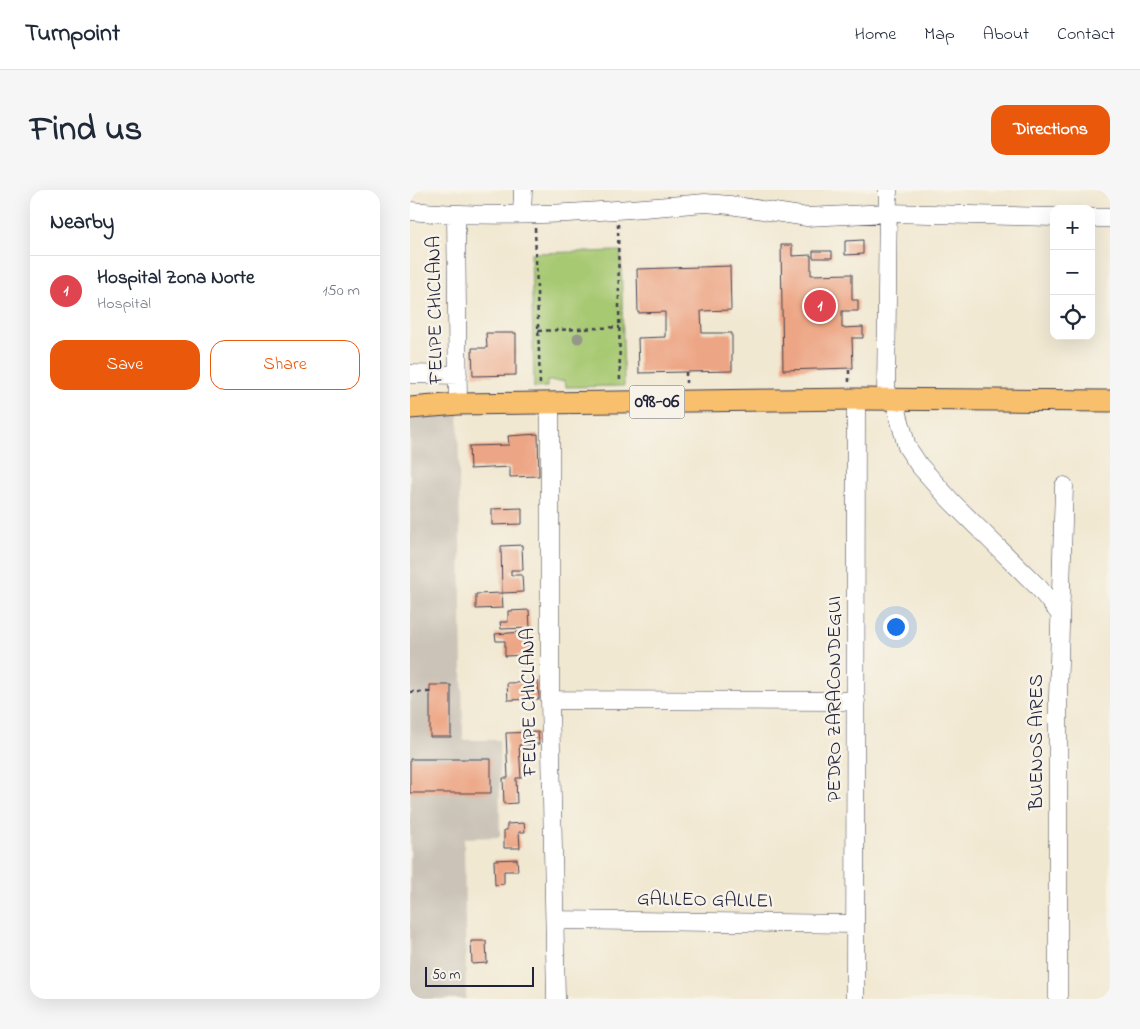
<!DOCTYPE html>
<html lang="en">
<head>
<meta charset="utf-8">
<style>
	body { margin:0; font-family:"Indie Flower",sans-serif; background:#f6f6f7; color:#1f2937 }
	.controls { position:absolute; right:15px; top:15px; display:grid; overflow:hidden; border-radius:10px; box-shadow:0 5px 20px #0002 }
	.controls button { width:45px; height:45px; display:grid; place-items:center; padding:0; border:0; border-bottom:1px solid #e0e1e3; background:#fff; color:#1f2937; font:25px sans-serif }
	.scale { position:absolute; left:15px; bottom:12px; width:109px; box-sizing:border-box; padding-left:5px; border:2px solid #22223b; border-top:0; font-size:14px; line-height:18px; white-space:nowrap; color:#22223b; -webkit-text-stroke:4px #f7f3e8; paint-order:stroke }
	.you { position:absolute; left:485px; top:436px; width:18px; height:18px; margin:-12px; border:4px solid #fff; border-radius:50%; background:#1a73e8; box-shadow:0 0 0 8px #1a73e833 }
	.badge { display:grid; place-items:center; width:32px; height:32px; border-radius:50%; background:#ea580c; color:#fff; font-size:16px; font-weight:700 }
	.pin { position:absolute; translate:-50% -50%; border:2px solid #fff; box-shadow:0 1px 5px #0006 }
	.list { margin:0; padding:0; list-style:none }
	h2 { display:flex; justify-content:space-between; align-items:center; height:65px; margin:0; padding:0 20px; font-size:21px }
	h2 small { font-size:16px; font-weight:400; color:#747a83 }
	.list li { display:grid; grid-template-columns:32px 1fr auto; gap:15px; align-items:center; box-sizing:border-box; height:70px; padding:0 20px; border-top:1px solid #e0e1e3 }
	.list b { display:block; font-size:19px; white-space:nowrap }
	.list p { margin:0; font-size:16px; white-space:nowrap; color:#747a83 }
	.list em { font-size:16px; font-style:normal; color:#747a83 }
	.actions { display:flex; gap:10px; padding:15px 20px }
	.actions a { flex:1; padding:11px 0; border:1px solid #ea580c; border-radius:15px; text-align:center; font-size:18px; color:#ea580c }
	.actions .main { background:#ea580c; color:#fff }
	.icon { flex:none; width:28px; height:28px; fill:none; stroke:currentColor; stroke-width:2; stroke-linecap:round; stroke-linejoin:round }
	.map { position:relative; flex:none; width:700px; height:809px; overflow:hidden; border-radius:15px }
	header { display:flex; align-items:center; gap:30px; box-sizing:border-box; height:70px; padding:0 25px; background:#fff; border-bottom:1px solid #e0e1e3 }
	header strong { font-size:24px }
	nav { display:flex; gap:28px; margin-inline-start:auto; font-size:18px }
	.intro { display:flex; align-items:center; justify-content:space-between; box-sizing:border-box; height:120px; padding:0 30px }
	h1 { margin:0; font-size:35px }
	.button { padding:12px 22px; border-radius:15px; background:#ea580c; color:#fff; font-size:18px; font-weight:700 }
	main { display:flex; gap:30px; padding:0 30px }
	aside { flex:1; background:#fff; border-radius:15px; box-shadow:0 5px 20px #0002 }
	.map>svg:first-child { display:block }
	.industrial { fill:#cbc3b8 }
	.green { fill:#a7c972; stroke:#647656 }
	.building { fill:#eda685 }
	.lines { fill:none; stroke-linecap:round; stroke-linejoin:round }
	.minor-casing { stroke:#414052; stroke-width:19 }
	.major-casing { stroke:#414052; stroke-width:23 }
	.path { stroke:#414052; stroke-width:2.5; stroke-dasharray:4 4; stroke-linecap:butt }
	.minor { stroke:#fff; stroke-width:18 }
	.major { stroke:#f8bf6c; stroke-width:21 }
	.tree { fill:#959788 }
	.labels { text-anchor:middle; dominant-baseline:central; stroke-width:5; stroke-linejoin:round; paint-order:stroke }
	.shield { fill:#f7f3e8; stroke:#62616f; stroke-width:1 }
	.shield-label { font-size:19px; font-weight:bold; fill:#22223b }
	.street-label { font-size:20px; fill:#22223b; stroke:#f7f3e8 }
</style>
</head>
<body>
<header>
<strong>Turnpoint</strong>
<nav><a>Home</a><a>Map</a><a>About</a><a>Contact</a></nav>
</header>
<div class="intro"><h1>Find us</h1><a class="button">Directions</a></div>
<main>
<aside>
<h2>Nearby<small></small></h2>
<ul class="list">
<li><span class="badge" style="background:#e0444e">1</span><div><b>Hospital Zona Norte</b><p>Hospital</p></div><em>150 m</em></li>
</ul>
<div class="actions"><a class="main">Save</a><a>Share</a></div>
</aside>
<div class="map">
<svg width="700" height="809" viewBox="0 0 700 809">
	<rect width="100%" height="100%" fill="#f7f3e8"/>
	<filter id="ink" filterUnits="userSpaceOnUse"><feTurbulence type="fractalNoise" baseFrequency=".02" numOctaves="2"/><feDisplacementMap in="SourceGraphic" scale="10" xChannelSelector="R" yChannelSelector="G"/><feConvolveMatrix kernelMatrix="1 2 1 2 8 2 1 2 1" color-interpolation-filters="sRGB"/></filter>
	<filter id="wash" filterUnits="userSpaceOnUse"><feTurbulence type="fractalNoise" baseFrequency=".0096" numOctaves="4" result="noise"/><feDisplacementMap in="SourceGraphic" scale="20" xChannelSelector="R" yChannelSelector="G"/><feGaussianBlur stdDeviation="1.12" result="paint"/><feColorMatrix in="noise" values="0 0 0 0 0 0 0 0 0 0 0 0 0 0 0 0 0 1.4 0 .05"/><feComposite in="paint" operator="in"/></filter>
	<g filter="url(#wash)">
		<rect width="100%" height="100%" fill="#f1e8d1"/>
		<path class="industrial" d="M48,214L53,550H89L90,647L54,648L56,809H0V218Z"/>
		<path class="green" d="M211,61L214,196L156,197L155,191H137V197L124,198L121,63Z"/>
		<g id="blocks">
			<path class="building" d="M453,50V64L435,65V51Z
				M371,55H382V66L401,65V85L442,84V110H448V121H432V138L453,137V148H442L443,178L373,180Z
				M403,61H422V68H403Z
				M320,76L321,120L291,121L292,143H322V181L229,183L228,148L255,147V122L228,123L227,79Z
				M76,143H106V185L63,186L62,158H77Z
				M128,244L129,286L100,287V277L60,279L59,256L99,255L98,246Z
				M112,318V334L82,335V319Z
				M112,355L113,380H101V385H112L113,402L92,403L91,356Z
				M92,403L93,418L66,419V404Z
				M119,420L120,438L91,439L90,432H98V421Z
				M113,442L118,446L119,465L95,466V451H86L85,444Z
				M128,492L129,509L98,510L97,493Z
				M20,495H41V547H20Z
				M128,542L129,554L109,555L111,588H106L107,613L94,614L93,588H98L96,543Z
				M0,569H81V603H0Z
				M114,633L115,642H109L110,658H94V640H97V634Z
				M107,669L108,681H94V694L85,695L84,670Z
				M61,751H76L77,773L62,774Z"/>
		</g>
	</g>
	<g filter="url(#ink)">
		<use href="#blocks" fill-opacity="0" stroke="#414052" stroke-width="1"/>
		<g class="lines">
			<g class="minor-casing">
				<path id="minor" d="M0,21C98,30 197,21 295,13L320,15L397,27L478,23L644,27
					M112,24L113,0
					M46,25L48,214
					M681,28H700
					M0,184L48,185
					M476,209L478,0
					M484,209L497,257L509,275L541,311L629,398L650,424
					M140,214V510L146,809
					M140,510L446,511
					M145,730L445,734
					M445,809L446,209
					M648,809V507L654,296"/>
			</g>
			<g class="major-casing">
				<path id="major" d="M0,218L48,214L446,209L700,211"/>
			</g>
			<path class="path" d="M208,34L210,194
				M125,38L130,195
				M128,141L209,137
				M276,182V193
				M439,192V178
				M0,502H20"/>
			<use href="#minor" class="minor"/>
			<use href="#major" class="major"/>
		</g>
		<circle class="tree" cx="168" cy="148" r="5.5"/>
	</g>
	<g class="labels">
		<rect class="shield" x="219.5" y="195.5" width="55" height="33" rx="4"/>
		<g class="shield-label">
			<text x="247" y="212">098-06</text>
		</g>
		<g class="street-label">
			<text transform="translate(26 120) rotate(-91)">FELIPE CHICLANA</text>
			<text transform="translate(425 509) rotate(-90)">PEDRO ZARACONDEGUI</text>
			<text transform="translate(120 512) rotate(-91)">FELIPE CHICLANA</text>
			<text transform="translate(627 552) rotate(-90)">BUENOS AIRES</text>
			<text transform="translate(295 711) rotate(1)">GALILEO GALILEI</text>
		</g>
	</g>
</svg>
<div class="controls">
<button>+</button>
<button>−</button>
<button><svg class="icon" aria-label="locate" viewBox="0 0 24 24"><circle cx="12" cy="12" r="6"/><path d="M12 2v4M12 18v4M2 12h4M18 12h4"/></svg></button>
</div>
<div class="scale">50 m</div>
<div class="you"></div>
<div class="pin badge" style="left:410px;top:116px;background:#e0444e">1</div>
</div>
</main>
</body>
</html>
